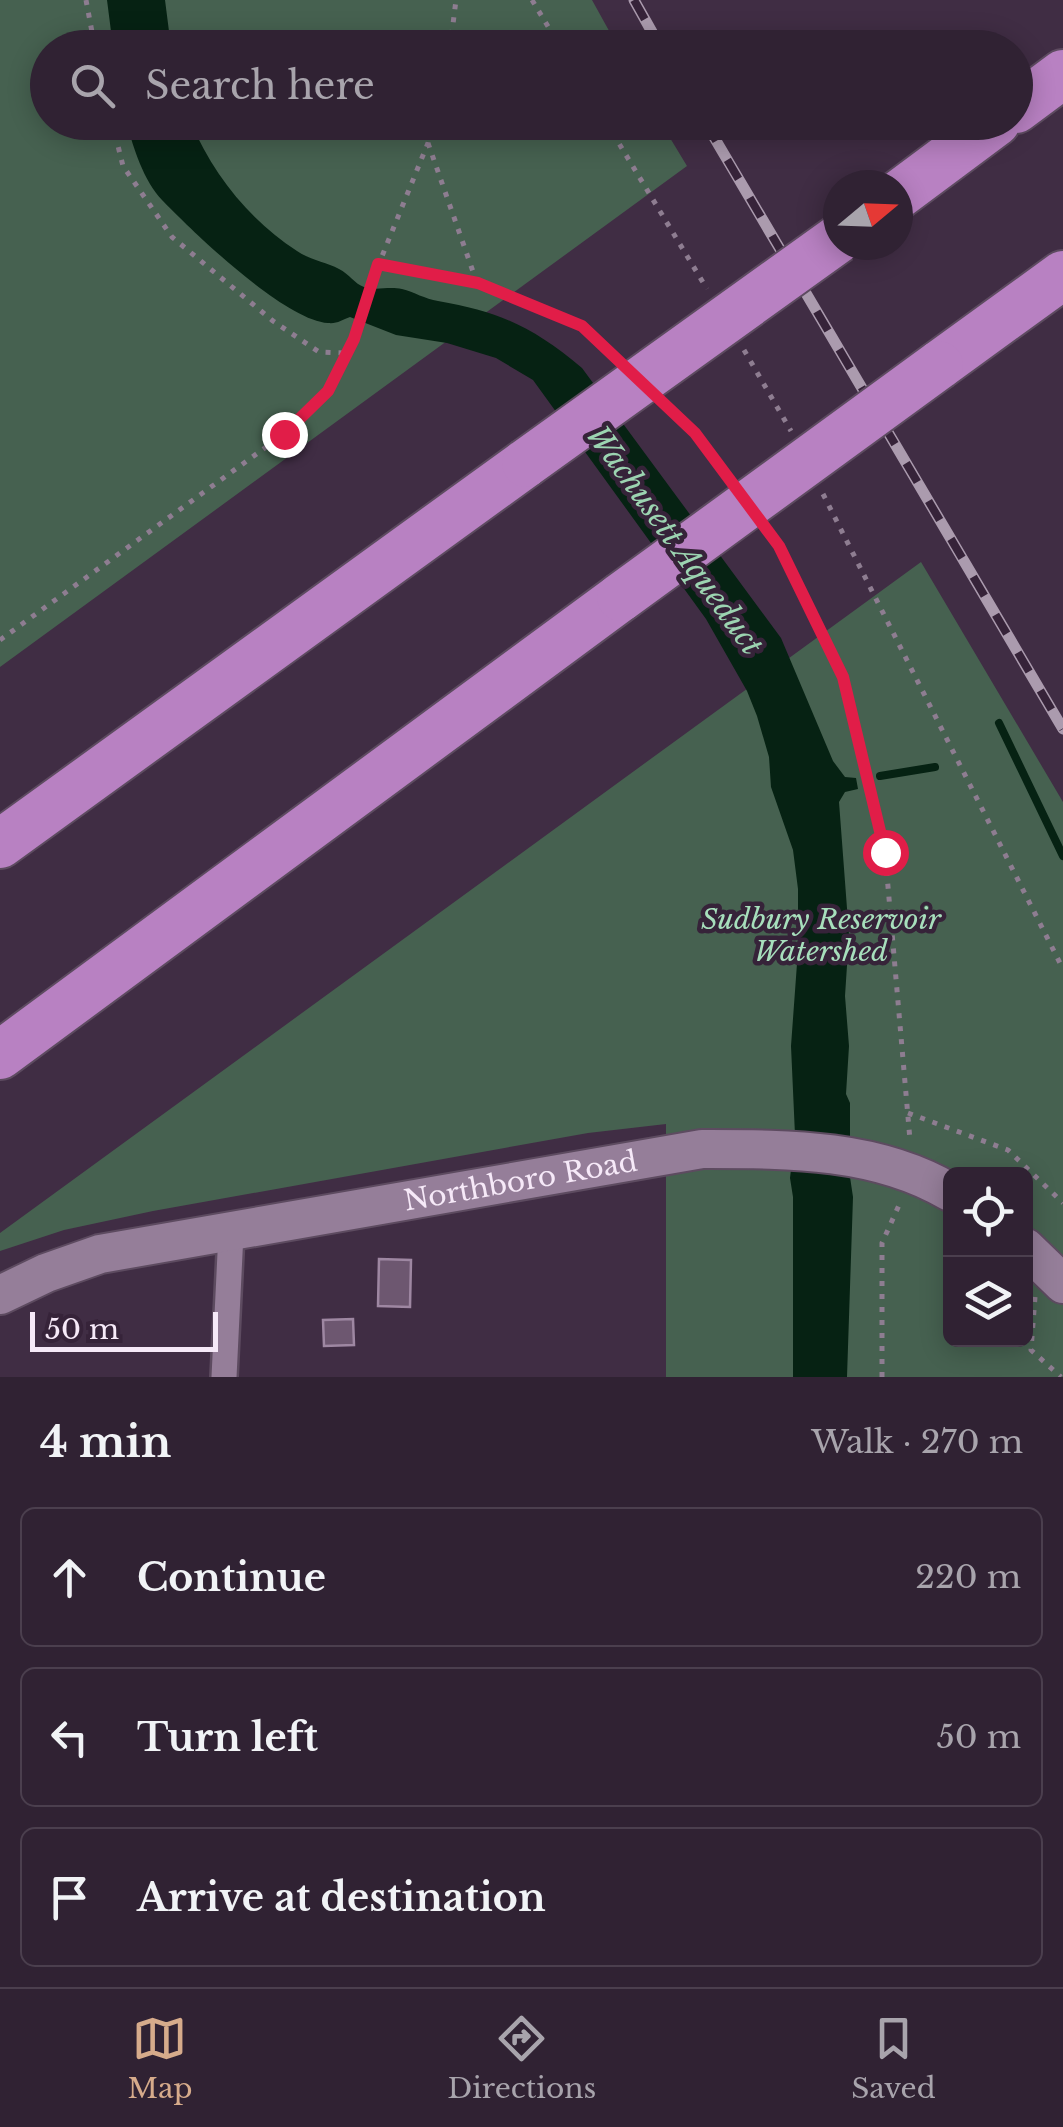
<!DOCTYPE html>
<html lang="en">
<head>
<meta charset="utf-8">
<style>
	body { margin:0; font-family:"Libre Baskerville",serif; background:#382a3b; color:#f1f3f6 }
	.controls { position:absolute; right:30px; bottom:30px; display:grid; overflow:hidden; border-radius:15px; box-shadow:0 5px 25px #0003 }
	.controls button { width:90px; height:90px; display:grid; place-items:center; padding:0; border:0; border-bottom:2px solid #4b3f4e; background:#302233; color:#f1f3f6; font:50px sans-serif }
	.compass { position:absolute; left:823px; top:170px; width:90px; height:90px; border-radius:50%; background:#302233; box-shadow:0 5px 25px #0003; rotate:71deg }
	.scale { position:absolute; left:30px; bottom:25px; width:188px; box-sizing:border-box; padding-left:10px; border:5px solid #f6e9f8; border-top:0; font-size:28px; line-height:35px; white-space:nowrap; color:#f6e9f8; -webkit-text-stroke:8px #362339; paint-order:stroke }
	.stop { position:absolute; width:30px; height:30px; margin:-22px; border:8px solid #e11d48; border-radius:50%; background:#fff }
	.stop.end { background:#e11d48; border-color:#fff; box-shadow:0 2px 10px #0008 }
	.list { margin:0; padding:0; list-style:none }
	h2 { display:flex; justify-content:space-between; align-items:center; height:130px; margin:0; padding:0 40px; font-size:42px }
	h2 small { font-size:32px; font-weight:400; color:#a8a4ac }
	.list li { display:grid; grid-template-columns:65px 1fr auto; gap:30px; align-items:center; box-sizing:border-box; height:140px; margin:0 20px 20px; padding:0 20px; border:2px solid #4b3f4e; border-radius:15px }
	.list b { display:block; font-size:38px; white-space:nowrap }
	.list em { font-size:32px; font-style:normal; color:#a8a4ac }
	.icon { flex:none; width:55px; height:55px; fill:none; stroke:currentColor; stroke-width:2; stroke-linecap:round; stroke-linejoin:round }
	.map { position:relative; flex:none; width:1063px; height:1377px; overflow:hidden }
	.search { position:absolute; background:#302233; box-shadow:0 5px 25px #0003; left:30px; right:30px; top:30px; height:110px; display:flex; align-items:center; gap:25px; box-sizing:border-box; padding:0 35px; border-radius:55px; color:#a8a4ac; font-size:38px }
	.sheet { height:610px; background:#302233 }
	nav { display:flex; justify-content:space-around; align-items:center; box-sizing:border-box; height:140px; border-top:2px solid #4b3f4e; background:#302233; font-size:28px; color:#a8a4ac }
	nav a { display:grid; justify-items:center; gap:5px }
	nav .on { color:#d6ab8b }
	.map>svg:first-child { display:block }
	.green { fill:#466150; fill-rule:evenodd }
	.water { fill:#062213 }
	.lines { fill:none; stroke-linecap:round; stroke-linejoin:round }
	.stream { stroke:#062213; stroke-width:8 }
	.building { fill:#6d5770; stroke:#9e87a2; stroke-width:2.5 }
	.street-casing { stroke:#5d4b60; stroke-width:30 }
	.secondary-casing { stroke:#5d4b60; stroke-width:42 }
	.highway-casing { stroke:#5d4b60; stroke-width:52 }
	.path { stroke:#8e7d91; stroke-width:5; stroke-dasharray:5 8; stroke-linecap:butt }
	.street { stroke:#957e99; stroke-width:25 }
	.secondary { stroke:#957e99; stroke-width:38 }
	.highway { stroke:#b881c2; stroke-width:48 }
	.rail-casing { stroke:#ab9bae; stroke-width:11 }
	.rail { stroke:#362339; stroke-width:8; stroke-dasharray:22; stroke-linecap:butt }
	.highway-bridge-casing { stroke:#5d4b60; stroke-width:52; stroke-linecap:butt }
	.highway-bridge { stroke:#b881c2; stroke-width:48 }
	.route { stroke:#e11d48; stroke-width:12 }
	.labels { text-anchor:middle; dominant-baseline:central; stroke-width:9; stroke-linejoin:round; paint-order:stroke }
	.park-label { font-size:28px; font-style:italic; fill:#a7dfbc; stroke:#362339 }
	.street-label { font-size:28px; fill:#f6e9f8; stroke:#362339 }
	.water-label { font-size:30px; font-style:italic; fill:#9cd4b1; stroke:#362339 }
</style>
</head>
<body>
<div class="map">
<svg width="1063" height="1377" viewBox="0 0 1063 1377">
	<rect width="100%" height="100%" fill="#402d44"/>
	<path class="green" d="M0,0H592L618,47L48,48V122L661,123L687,166L0,667Z
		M921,562L1063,802V1377H666V1124L588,1133L153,1211L64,1230L0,1251V1233ZM950,1174H1026V1340H950Z"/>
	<path class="water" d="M107,0H165L171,47H113Z
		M127,123H191C213,174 250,221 297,251C310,260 326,262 339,269C349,274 355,284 364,287C377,291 388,286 402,289C414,292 425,299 438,301C501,312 533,327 582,368L781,638L833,761L845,777L856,778L858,789L845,792L839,802L849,935L845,996L849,1046L846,1094L850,1103V1177L853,1197L847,1377H793V1197L790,1178L795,1135L791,1046L798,950V889L793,850L771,787L769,757L757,716L747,691L706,619L533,380L496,358L447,343L396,335L350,317C342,320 337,324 328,323C284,320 193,232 162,200C144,181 133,148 127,123Z"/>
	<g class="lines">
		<path class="stream" d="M999,723L1063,856
			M880,776L935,767"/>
	</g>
	<path class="building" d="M379,1259L411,1260L410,1307L378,1306Z
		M353,1319L354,1345L324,1346L323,1320Z"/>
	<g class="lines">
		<g class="street-casing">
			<path id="street" d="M224,1377L231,1233"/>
		</g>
		<g class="secondary-casing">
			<g id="secondary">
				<path d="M1026,1248L1063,1284"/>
				<path id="s1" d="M0,1295L46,1273L100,1254L702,1149C786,1149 876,1148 950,1192"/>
			</g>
		</g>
		<g class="highway-casing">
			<path id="highway" d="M1016,109L1063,74
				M898,195L996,122
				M939,365L1063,275
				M0,844L526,463
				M0,1055L621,597"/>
		</g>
		<path class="path" d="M86,0L95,48
			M532,0L561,48
			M450,48L456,0
			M112,122L123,166L172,237L273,321L319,352L347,353
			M606,122L707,289
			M428,143L477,283L581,326L615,358
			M378,264L477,283
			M744,350L791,431
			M667,407L695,433L728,477
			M823,494L1063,969
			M768,530L779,546L843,677L885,852L910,1140
			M0,640L284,434L328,391L354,339L376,271L428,143L432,122
			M908,1113L1008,1150L1063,1203
			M1035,1297L1031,1350L1061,1377
			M882,1377V1243L900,1203"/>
		<use href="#street" class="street"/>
		<use href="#secondary" class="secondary"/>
		<use href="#highway" class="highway"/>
		<g class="rail-casing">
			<path id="rail" d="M634,0L661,48
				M705,122L1063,729"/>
		</g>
		<use href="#rail" class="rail"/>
		<g class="highway-bridge-casing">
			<path id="highway-bridge" d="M526,463L838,239
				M621,597L939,365"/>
		</g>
		<use href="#highway-bridge" class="highway-bridge"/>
	</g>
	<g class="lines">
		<path class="route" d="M284,434L328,391L354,339L378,264L478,283L582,326L695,433L779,546L843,677L885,852"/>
	</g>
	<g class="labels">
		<g class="park-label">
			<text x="821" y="919">Sudbury Reservoir<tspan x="821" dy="32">Watershed</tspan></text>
		</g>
		<g class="street-label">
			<text stroke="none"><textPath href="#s1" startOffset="535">Northboro Road</textPath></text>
		</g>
		<g class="water-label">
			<text transform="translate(675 540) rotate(54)">Wachusett Aqueduct</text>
		</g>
	</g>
</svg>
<div class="controls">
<button><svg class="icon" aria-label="locate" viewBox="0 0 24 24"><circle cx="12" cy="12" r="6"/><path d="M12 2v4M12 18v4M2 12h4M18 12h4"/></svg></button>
<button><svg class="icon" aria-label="layers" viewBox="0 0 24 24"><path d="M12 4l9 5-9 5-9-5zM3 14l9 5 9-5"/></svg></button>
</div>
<svg class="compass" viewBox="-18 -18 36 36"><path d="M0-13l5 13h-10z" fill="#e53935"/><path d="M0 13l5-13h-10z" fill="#a8a4ac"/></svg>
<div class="scale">50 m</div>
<div class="stop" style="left:885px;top:852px"></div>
<div class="stop end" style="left:284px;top:434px"></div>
<div class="search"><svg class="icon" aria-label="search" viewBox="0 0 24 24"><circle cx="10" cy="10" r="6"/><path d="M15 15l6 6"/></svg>Search here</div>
</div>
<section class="sheet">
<h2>4 min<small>Walk · 270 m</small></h2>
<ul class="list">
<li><svg class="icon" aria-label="ahead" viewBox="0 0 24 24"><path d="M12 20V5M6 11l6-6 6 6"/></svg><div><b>Continue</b></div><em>220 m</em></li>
<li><svg class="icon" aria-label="left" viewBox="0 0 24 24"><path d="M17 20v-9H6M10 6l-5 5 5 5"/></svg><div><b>Turn left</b></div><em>50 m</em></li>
<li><svg class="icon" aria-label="arrive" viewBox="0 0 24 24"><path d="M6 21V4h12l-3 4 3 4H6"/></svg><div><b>Arrive at destination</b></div></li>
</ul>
</section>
<nav>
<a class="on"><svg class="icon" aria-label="map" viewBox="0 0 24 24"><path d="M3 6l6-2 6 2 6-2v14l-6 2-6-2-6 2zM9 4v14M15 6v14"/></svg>Map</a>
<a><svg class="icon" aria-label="directions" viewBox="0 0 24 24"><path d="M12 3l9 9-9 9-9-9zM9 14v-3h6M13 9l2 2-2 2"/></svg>Directions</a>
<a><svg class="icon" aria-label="saved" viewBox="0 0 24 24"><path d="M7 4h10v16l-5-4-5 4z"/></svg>Saved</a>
</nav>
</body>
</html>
